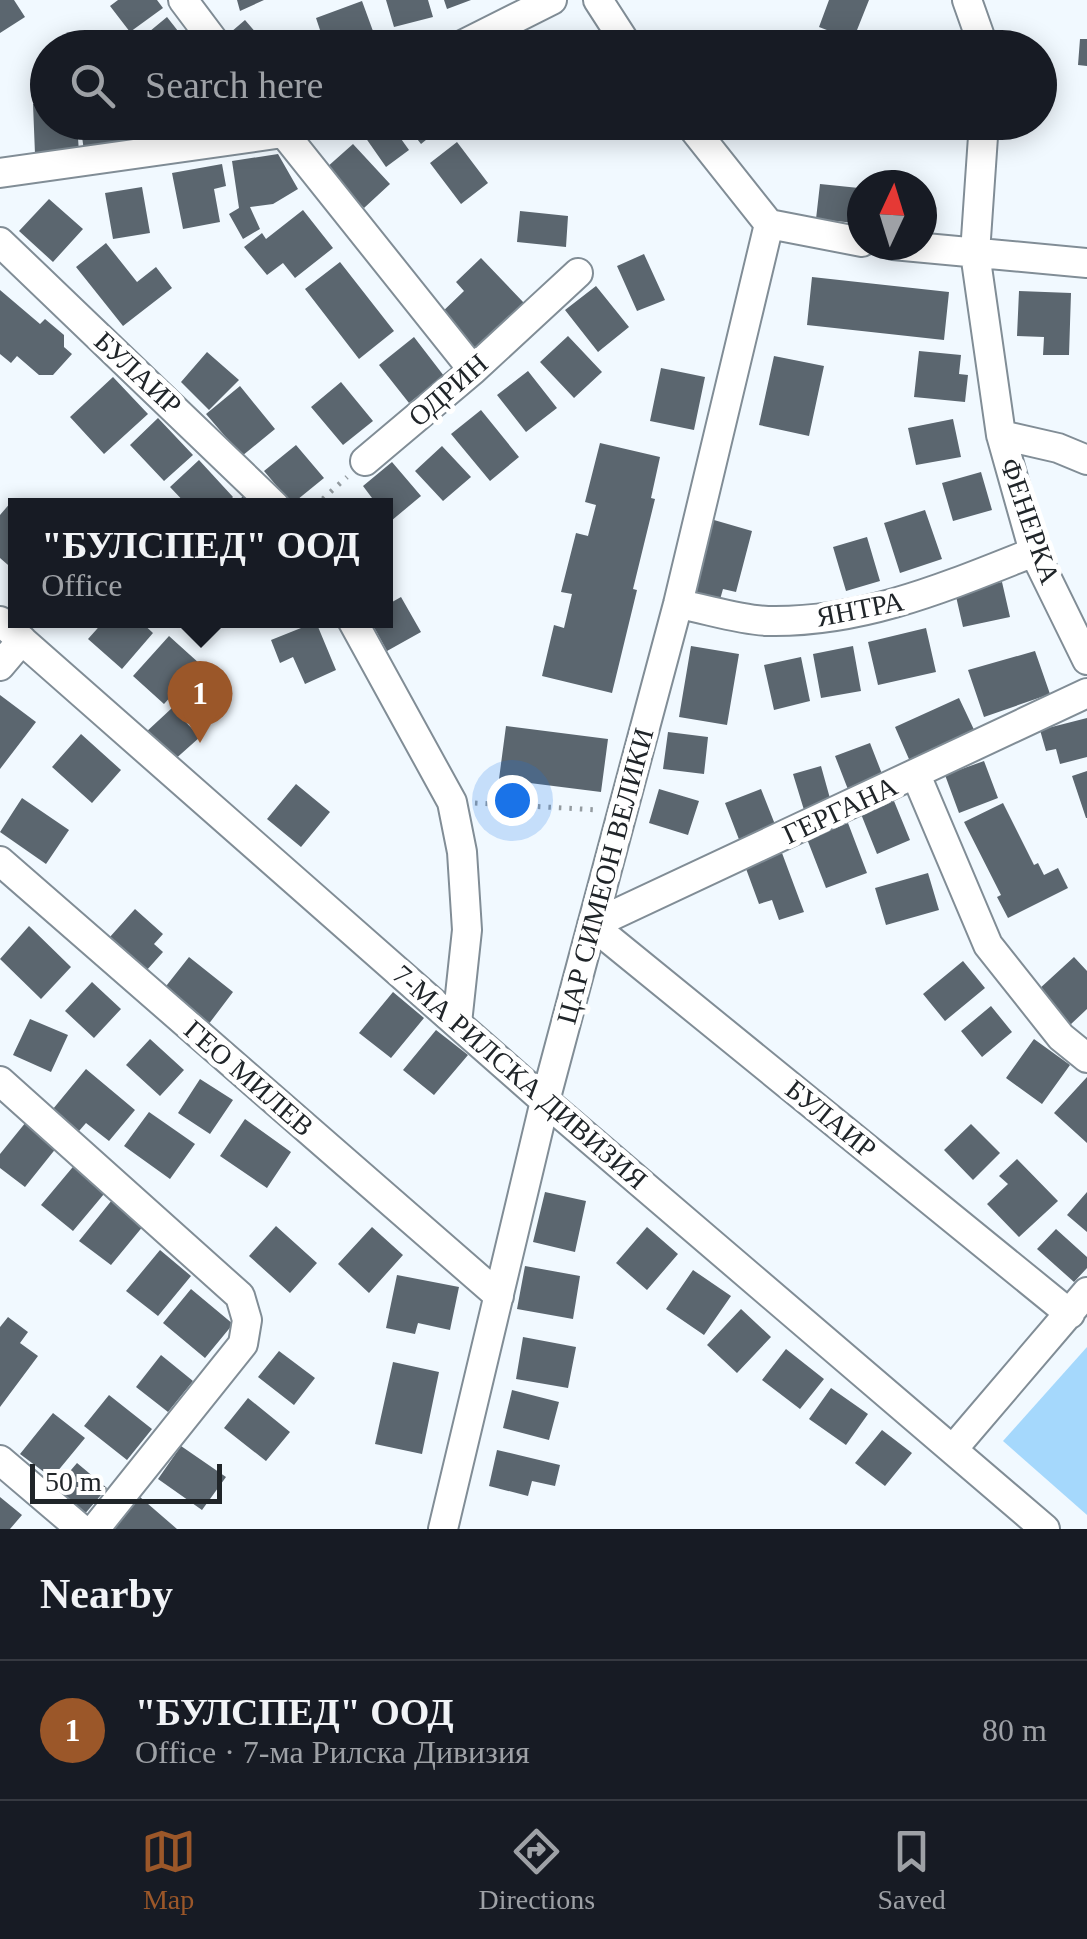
<!DOCTYPE html>
<html lang="en">
<head>
<meta charset="utf-8">
<style>
	body { margin:0; font-family:"Times New Roman",serif; background:#242831; color:#f1f3f6 }
	.compass { position:absolute; left:847px; top:170px; width:90px; height:90px; border-radius:50%; background:#171b24; box-shadow:0 5px 25px #0003; rotate:4deg }
	.scale { position:absolute; left:30px; bottom:25px; width:192px; box-sizing:border-box; padding-left:10px; border:5px solid #202529; border-top:0; font-size:28px; line-height:35px; white-space:nowrap; color:#202529; -webkit-text-stroke:8px #fff; paint-order:stroke }
	.you { position:absolute; left:512px; top:800px; width:35px; height:35px; margin:-25px; border:8px solid #fff; border-radius:50%; background:#1a73e8; box-shadow:0 0 0 15px #1a73e833 }
	.badge { display:grid; place-items:center; width:65px; height:65px; border-radius:50%; background:#9b5729; color:#fff; font-size:32px; font-weight:700 }
	.pin { position:absolute; translate:-50% -82px; filter:drop-shadow(0 2px 5px #0008) }
	.pin::after { content:''; position:absolute; top:52px; width:35px; height:30px; background:inherit; clip-path:polygon(0 0,100% 0,50% 100%) }
	.popup { position:absolute; left:8px; top:498px; width:385px; height:130px; box-sizing:border-box; display:grid; place-content:center; border-radius:0px; background:#171b24; filter:drop-shadow(0 2px 8px #0005); font-size:32px; white-space:nowrap; color:#9ea1a6 }
	.popup b { font-size:38px; color:#f1f3f6 }
	.popup::after { content:''; position:absolute; left:50%; top:100%; margin-left:-20px; border:20px solid transparent; border-top-color:#171b24 }
	.list { margin:0; padding:0; list-style:none }
	h2 { display:flex; justify-content:space-between; align-items:center; height:130px; margin:0; padding:0 40px; font-size:42px }
	h2 small { font-size:32px; font-weight:400; color:#9ea1a6 }
	.list li { display:grid; grid-template-columns:65px 1fr auto; gap:30px; align-items:center; box-sizing:border-box; height:140px; padding:0 40px; border-top:2px solid #363941 }
	.list b { display:block; font-size:38px; white-space:nowrap }
	.list p { margin:0; font-size:32px; white-space:nowrap; color:#9ea1a6 }
	.list em { font-size:32px; font-style:normal; color:#9ea1a6 }
	.icon { flex:none; width:55px; height:55px; fill:none; stroke:currentColor; stroke-width:2; stroke-linecap:round; stroke-linejoin:round }
	.map { position:relative; flex:none; width:1087px; height:1529px; overflow:hidden }
	.search { position:absolute; background:#171b24; box-shadow:0 5px 25px #0003; left:30px; right:30px; top:30px; height:110px; display:flex; align-items:center; gap:25px; box-sizing:border-box; padding:0 35px; border-radius:55px; color:#9ea1a6; font-size:38px }
	.sheet { height:270px; background:#171b24 }
	nav { display:flex; justify-content:space-around; align-items:center; box-sizing:border-box; height:140px; border-top:2px solid #363941; background:#171b24; font-size:28px; color:#9ea1a6 }
	nav a { display:grid; justify-items:center; gap:5px }
	nav .on { color:#9b5729 }
	.map>svg:first-child { display:block }
	.green { fill:#a5d8fc }
	.building { fill:#5b666f }
	.lines { fill:none; stroke-linecap:round; stroke-linejoin:round }
	.minor-casing { stroke:#818d96; stroke-width:32 }
	.path { stroke:#949ba0; stroke-width:5; stroke-dasharray:2.5 8; stroke-linecap:butt }
	.minor { stroke:#fff; stroke-width:28 }
	.labels { text-anchor:middle; dominant-baseline:central; stroke-width:10; stroke-linejoin:round; paint-order:stroke }
	.street-label { font-size:28px; fill:#202529; stroke:#fff }
</style>
</head>
<body>
<div class="map">
<svg width="1087" height="1529" viewBox="0 0 1087 1529">
	<rect width="100%" height="100%" fill="#f1f9ff"/>
	<path class="green" d="M1087,1347V1515L1003,1441Z"/>
	<path class="building" d="M0,0H14L25,17L0,33Z
		M118,0H157L163,8L130,32L110,6Z
		M237,0H264L240,11Z
		M386,0H428L433,17L394,27Z
		M444,0H471L447,9Z
		M829,0H869L853,40L819,27Z
		M362,1L377,42L361,48H326L316,18Z
		M167,17L189,45L186,48H143L138,41Z
		M245,20L263,41L270,35L281,48H232L224,38Z
		M1080,39H1087V66L1078,65Z
		M33,104H48V122H77L79,153L35,154Z
		M80,122H142L145,142L84,151Z
		M158,122H223L224,130L162,141Z
		M359,122H389L409,150L386,167L356,124Z
		M404,122H448L421,144Z
		M457,142L488,183L461,204L430,163Z
		M353,144L390,184L364,208L326,168Z
		M278,154L298,189L273,204L250,207L260,229L243,239L229,214L239,208L232,161Z
		M222,164L226,186L214,189L220,222L183,229L172,173Z
		M820,184L859,188L855,223L816,219Z
		M142,187L150,233L113,239L105,193Z
		M922,194L931,195L926,232H922Z
		M49,199L83,229L53,262L19,231Z
		M303,210L333,248L295,278L283,263L267,275L244,247L262,233L266,239Z
		M520,211L568,216L566,247L517,242Z
		M106,243L137,282L156,267L172,288L123,326L76,267Z
		M644,254L665,300L637,311L617,266Z
		M481,258L524,303L473,351L439,315L464,291L456,282Z
		M340,262L394,331L359,359L305,289Z
		M812,277L949,292L944,340L807,325Z
		M596,286L629,327L598,352L565,310Z
		M0,290L40,324L45,319L64,335V347L72,354L53,375H39L17,356L11,363L0,354Z
		M1019,291L1071,293L1069,355H1043L1044,337L1017,336Z
		M568,336L602,372L574,398L540,362Z
		M414,337L444,376L409,403L379,365Z
		M919,351L961,355L959,374L968,375L965,402L914,397Z
		M207,352L239,380L209,410L181,382Z
		M774,356L824,366L809,436L759,425Z
		M661,368L705,377L694,430L650,421Z
		M528,371L557,408L526,432L497,395Z
		M113,377L148,414L104,454L70,417Z
		M341,382L373,421L343,445L311,407Z
		M240,386L275,429L242,456L206,414Z
		M481,410L519,457L490,481L451,434Z
		M158,418L193,455L164,481L130,445Z
		M953,419L961,457L916,465L908,428Z
		M600,443L660,457L651,498L655,499L633,589L637,590L612,693L542,676L554,625L564,628L572,594L561,592L576,533L588,536L596,505L585,502Z
		M296,445L324,478L292,504L264,471Z
		M442,446L471,477L443,501L415,471Z
		M199,460L233,497L225,506H188L170,487Z
		M392,462L421,496L391,521L385,514V506H378L363,486Z
		M981,472L992,510L953,521L942,483Z
		M248,492L259,506H232Z
		M12,501L15,504V571L0,558V515Z
		M925,510L942,559L900,573L884,523Z
		M714,520L752,531L736,592L723,589L719,603L693,596Z
		M867,537L880,581L846,591L833,547Z
		M1002,582L1010,617L963,627L955,592Z
		M401,597L421,632L387,651L370,620H385V606Z
		M105,620H139L153,633L122,669L88,639Z
		M316,622L336,670L305,684L293,657L280,663L271,640Z
		M926,628L936,672L878,685L868,642Z
		M169,636L200,664L164,704L133,676Z
		M691,646L739,654L727,725L679,717Z
		M853,646L861,691L821,698L813,654Z
		M1035,651L1050,694L984,717L968,670Z
		M801,657L810,701L774,710L764,665Z
		M0,695L36,722L0,769Z
		M959,698L977,736L912,766L895,727Z
		M172,708L200,737L172,762L145,733Z
		M1087,718V757L1060,764L1056,749L1046,751L1040,730Z
		M506,726L608,739L601,792L499,779Z
		M668,732L708,737L704,774L663,769Z
		M81,734L121,770L92,803L52,767Z
		M870,743L884,779L849,792L835,756Z
		M984,761L998,798L959,813L945,775Z
		M821,766L831,802L804,810L793,774Z
		M1087,771V818H1086L1072,776Z
		M296,784L330,812L301,847L267,819Z
		M659,789L699,801L688,835L649,823Z
		M761,789L776,827L740,842L725,803Z
		M22,798L69,830L46,864L0,832Z
		M894,801L910,840L877,854L861,814Z
		M1003,803L1034,865L1038,863L1044,875L1058,868L1068,888L1008,918L997,897L1001,895L964,822Z
		M848,823L867,873L826,888L807,839Z
		M782,853L804,912L779,920L772,900L759,904L745,866Z
		M928,873L939,910L886,925L875,888Z
		M135,909L163,934L154,944L163,952L146,971L109,938Z
		M29,926L71,967L41,999L0,959Z
		M189,957L233,992L208,1025L163,990Z
		M1074,957L1087,971V1009L1070,1025L1038,990Z
		M963,961L985,988L945,1021L923,994Z
		M92,982L121,1009L94,1038L65,1011Z
		M393,992L424,1018L391,1058L359,1033Z
		M991,1006L1012,1032L982,1057L961,1031Z
		M30,1019L68,1035L51,1072L13,1055Z
		M436,1030L468,1055L434,1095L403,1070Z
		M150,1039L184,1070L160,1096L126,1065Z
		M1034,1039L1070,1065L1042,1104L1006,1078Z
		M86,1069L135,1110L109,1141L86,1123L79,1131L53,1109Z
		M1087,1077V1143L1054,1113Z
		M200,1079L233,1100L210,1134L178,1113Z
		M149,1112L195,1144L170,1179L124,1146Z
		M245,1119L291,1152L267,1188L220,1156Z
		M26,1122L57,1147L25,1187L0,1168V1154Z
		M971,1124L1000,1153L973,1180L944,1150Z
		M1017,1159L1058,1201L1019,1237L987,1204L1008,1184L999,1176Z
		M77,1162L109,1188L73,1231L41,1205Z
		M545,1192L586,1201L575,1252L533,1242Z
		M1087,1192V1232L1067,1215Z
		M112,1200L144,1225L111,1265L79,1241Z
		M276,1226L317,1263L290,1293L249,1256Z
		M372,1227L403,1255L369,1293L338,1264Z
		M647,1227L678,1254L647,1290L616,1263Z
		M1056,1229L1087,1257V1268L1074,1282L1037,1249Z
		M160,1250L191,1276L158,1316L126,1291Z
		M525,1266L580,1276L573,1319L517,1309Z
		M693,1270L731,1296L704,1335L666,1309Z
		M397,1275L459,1287L450,1330L418,1323L415,1334L386,1328Z
		M191,1289L233,1324L205,1358L163,1323Z
		M741,1309L771,1337L737,1373L707,1345Z
		M8,1317L28,1332L20,1343L38,1356L0,1407V1327Z
		M523,1337L576,1347L568,1388L516,1379Z
		M786,1349L824,1379L800,1409L762,1380Z
		M279,1351L315,1378L294,1405L258,1377Z
		M161,1355L193,1381L168,1412L136,1387Z
		M393,1362L439,1372L422,1454L375,1444Z
		M831,1388L868,1414L846,1445L809,1419Z
		M512,1390L559,1402L549,1440L503,1428Z
		M109,1395L152,1429L127,1460L84,1426Z
		M248,1398L290,1432L266,1461L224,1428Z
		M53,1413L85,1438L52,1478L20,1454Z
		M882,1430L912,1453L885,1486L855,1463Z
		M181,1446L226,1477L202,1510L158,1479Z
		M497,1450L560,1465L555,1486L532,1481L528,1496L489,1486Z
		M77,1463L107,1488L83,1516L53,1491Z
		M0,1497L22,1515L10,1529H0Z
		M140,1497L177,1529H113Z"/>
	<g class="lines">
		<g class="minor-casing">
			<path id="minor" d="M183,0L219,48
				M598,0L629,48
				M967,0L984,48
				M456,48L552,0
				M275,122L473,370
				M688,122L769,224L862,242
				M984,122L975,253L1001,435L1034,552L1087,660
				M0,173L283,133L304,122
				M0,242L275,506
				M893,245L1087,263
				M1001,435L1058,448L1087,460
				M365,461L473,370L578,273
				M678,604C707,609 739,620 768,621C863,623 948,586 1034,552
				M352,620L452,802L462,852L467,930L457,1023
				M0,621L545,1101L1045,1529
				M0,666L22,640
				M916,775L988,945L1061,1037L1087,1058
				M0,861L499,1296
				M0,1081L240,1296L247,1320L243,1344L95,1529
				M1070,1314L592,925L1087,693
				M953,1449L1087,1292
				M0,1460L81,1529
				M443,1529L545,1101L678,604L769,224"/>
		</g>
		<path class="path" d="M315,506L347,477
			M475,803L599,810"/>
		<use href="#minor" class="minor"/>
	</g>
	<g class="labels">
		<g class="street-label">
			<text transform="translate(138 373) rotate(43)">БУЛАИР</text>
			<text transform="translate(448 390) rotate(-41)">ОДРИН</text>
			<text transform="translate(1030 521) rotate(71)">ФЕНЕРКА</text>
			<text transform="translate(860 609) rotate(-11)">ЯНТРА</text>
			<text transform="translate(840 810) rotate(-25)">ГЕРГАНА</text>
			<text transform="translate(605 876) rotate(-75)">ЦАР СИМЕОН ВЕЛИКИ</text>
			<text transform="translate(520 1077) rotate(41)">7-МА РИЛСКА ДИВИЗИЯ</text>
			<text transform="translate(249 1078) rotate(41)">ГЕО МИЛЕВ</text>
			<text transform="translate(831 1119) rotate(39)">БУЛАИР</text>
		</g>
	</g>
</svg>
<svg class="compass" viewBox="-18 -18 36 36"><path d="M0-13l5 13h-10z" fill="#e53935"/><path d="M0 13l5-13h-10z" fill="#9ea1a6"/></svg>
<div class="scale">50 m</div>
<div class="you"></div>
<div class="pin badge" style="left:200px;top:743px">1</div>
<div class="popup"><b>&quot;БУЛСПЕД&quot; ООД</b>Office</div>
<div class="search"><svg class="icon" aria-label="search" viewBox="0 0 24 24"><circle cx="10" cy="10" r="6"/><path d="M15 15l6 6"/></svg>Search here</div>
</div>
<section class="sheet">
<h2>Nearby<small></small></h2>
<ul class="list">
<li><span class="badge">1</span><div><b>&quot;БУЛСПЕД&quot; ООД</b><p>Office · 7-ма Рилска Дивизия</p></div><em>80 m</em></li>
</ul>
</section>
<nav>
<a class="on"><svg class="icon" aria-label="map" viewBox="0 0 24 24"><path d="M3 6l6-2 6 2 6-2v14l-6 2-6-2-6 2zM9 4v14M15 6v14"/></svg>Map</a>
<a><svg class="icon" aria-label="directions" viewBox="0 0 24 24"><path d="M12 3l9 9-9 9-9-9zM9 14v-3h6M13 9l2 2-2 2"/></svg>Directions</a>
<a><svg class="icon" aria-label="saved" viewBox="0 0 24 24"><path d="M7 4h10v16l-5-4-5 4z"/></svg>Saved</a>
</nav>
</body>
</html>
